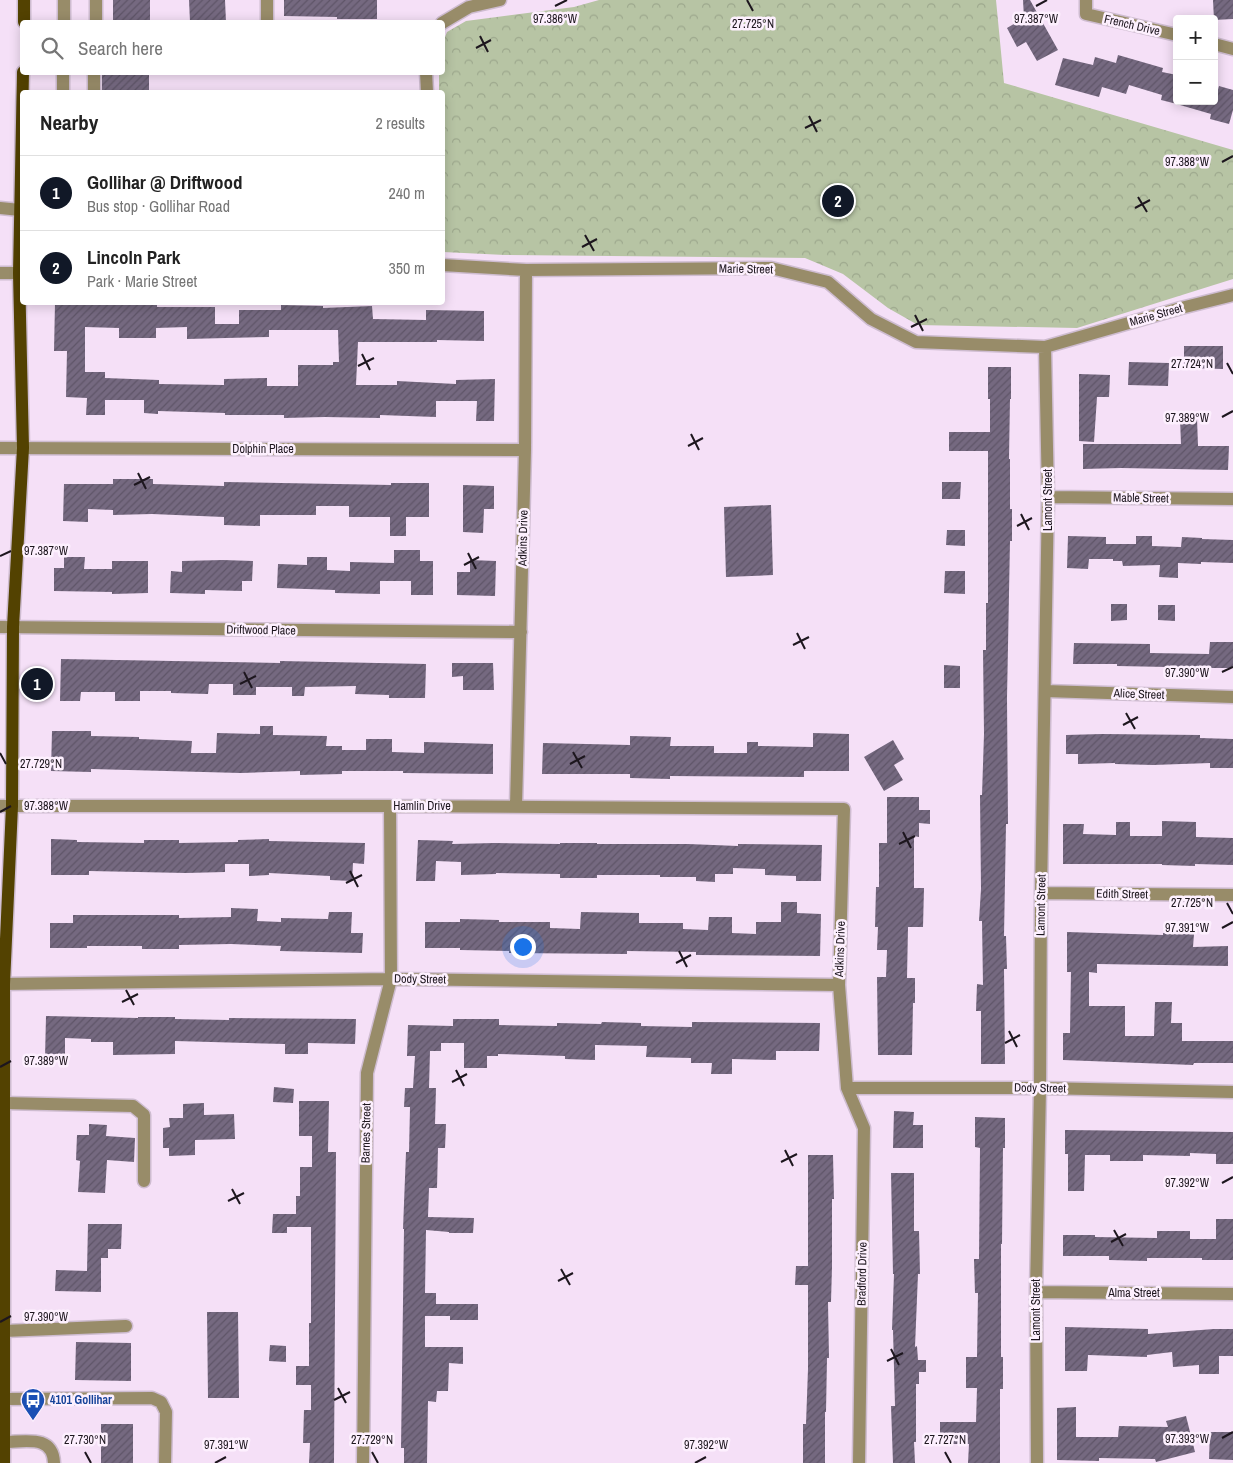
<!DOCTYPE html>
<html lang="en">
<head>
<meta charset="utf-8">
<style>
	body { margin:0; font-family:"Archivo Narrow",sans-serif; background:#f2f2f2; color:#222 }
	.controls { position:absolute; right:15px; top:15px; display:grid; overflow:hidden; border-radius:5px; box-shadow:0 2px 12px #0003 }
	.controls button { width:45px; height:45px; display:grid; place-items:center; padding:0; border:0; border-bottom:1px solid #e0e0e0; background:#fff; color:#222; font:25px sans-serif }
	.you { position:absolute; left:522px; top:946px; width:18px; height:18px; margin:-12px; border:4px solid #fff; border-radius:50%; background:#1a73e8; box-shadow:0 0 0 8px #1a73e833 }
	.badge { display:grid; place-items:center; width:32px; height:32px; border-radius:50%; background:#111827; color:#fff; font-size:16px; font-weight:700 }
	.pin { position:absolute; translate:-50% -50%; border:2px solid #fff; box-shadow:0 1px 5px #0006 }
	.list { margin:0; padding:0; list-style:none }
	h2 { display:flex; justify-content:space-between; align-items:center; height:65px; margin:0; padding:0 20px; font-size:21px }
	h2 small { font-size:16px; font-weight:400; color:#767676 }
	.list li { display:grid; grid-template-columns:32px 1fr auto; gap:15px; align-items:center; box-sizing:border-box; height:75px; padding:0 20px; border-top:1px solid #e0e0e0 }
	.list b { display:block; font-size:19px; white-space:nowrap }
	.list p { margin:0; font-size:16px; white-space:nowrap; color:#767676 }
	.list em { font-size:16px; font-style:normal; color:#767676 }
	.icon { flex:none; width:28px; height:28px; fill:none; stroke:currentColor; stroke-width:2; stroke-linecap:round; stroke-linejoin:round }
	.map { position:relative; flex:none; width:1233px; height:1463px; overflow:hidden }
	.search { position:absolute; background:#fff; box-shadow:0 2px 12px #0003; left:20px; top:20px; width:425px; height:55px; display:flex; align-items:center; gap:12px; box-sizing:border-box; padding:0 18px; border-radius:5px; color:#767676; font-size:19px }
	.panel { position:absolute; background:#fff; box-shadow:0 2px 12px #0003; left:20px; top:90px; width:425px; height:215px; border-radius:5px }
	.map>svg:first-child { display:block }
	.park { fill:url(#park-crowns) }
	.building { fill:url(#building-hatch); fill-rule:evenodd }
	.lines { fill:none; stroke-linecap:round; stroke-linejoin:round }
	.minor-casing { stroke:#cebcd0; stroke-width:15 }
	.major-casing { stroke:#cebcd0; stroke-width:15 }
	.minor { stroke:#988c69; stroke-width:12 }
	.major { stroke:#534201; stroke-width:12 }
	.ticks { fill:none; stroke:#1d161e; stroke-width:2 }
	.labels { text-anchor:middle; dominant-baseline:central; stroke-width:5; stroke-linejoin:round; paint-order:stroke }
	.street-label { font-size:12px; fill:#1d161e; stroke:#fdf0fe }
	.transit-label { font-size:12px; font-weight:bold; fill:#164399; stroke:#fdf0fe; text-anchor:start }
	.ticks-label { font-size:12px; text-anchor:middle; fill:#1d161e; stroke:#fdf0fe; stroke-width:5; stroke-linejoin:round; paint-order:stroke }
</style>
</head>
<body>
<div class="map">
<svg width="1233" height="1463" viewBox="0 0 1233 1463">
	<defs>
		<pattern id="park-crowns" width="20" height="18" patternUnits="userSpaceOnUse" patternTransform="scale(1.25)"><rect width="20" height="18" fill="#b7c4a4"/><path d="M2 6a3 3 0 1 1 6 0M12 15a3 3 0 1 1 6 0" fill="none" stroke="#9da88d"/></pattern>
		<pattern id="building-hatch" width="6" height="6" patternUnits="userSpaceOnUse" patternTransform="scale(1.25)"><rect width="6" height="6" fill="#756980"/><path d="M-1 1l2-2M0 6l6-6M5 7l2-2" fill="none" stroke="#5f5568"/></pattern>
	</defs>
	<rect width="100%" height="100%" fill="#f5e0f7"/>
	<path class="park" d="M599,0H996L1004,83L1233,150V279L1077,328L918,325L888,308L843,274L805,258L505,255L443,252L442,92H439V73L442,72L443,42L447,32L466,21L574,7Z"/>
	<path class="building" d="M113,0H150V22H113Z
		M189,0H225L226,22H190Z
		M284,0H377V19H337V17L284,16Z
		M1023,0H1030L1058,50L1037,61L1026,42L1017,47L1007,28L1024,18Z
		M1213,0H1233V19L1214,20Z
		M1118,55L1163,68L1162,72L1177,75V104L1161,100L1162,95L1129,85L1126,94L1102,87L1099,97L1055,85L1063,58L1093,65L1095,57L1116,63Z
		M102,72H149V92H102Z
		M1219,86L1233,90V110L1229,124L1210,119L1211,114L1180,105V101H1215Z
		M55,303L157,304V307H215V324H239V310H281V305L323,306V308L372,306L373,319L426,320V310L484,311V341L437,340V342H358L356,385H397V381L456,384V380L495,379L494,421H476L477,401H436V417L380,415V418L325,417L284,418V415H225V413L158,411V414L144,413V400H105V415H86L87,398L66,397L67,351H54ZM85,327L119,328V338H156V328L187,327V339L269,337V330H338L339,362H333V365H298V386H267V378L224,379V385L159,384V380L105,378V372H85Z
		M1184,346H1223V369L1184,368Z
		M1129,362L1169,363L1168,386L1128,385Z
		M988,367H1011V399H1010L1009,459H1010V509H1012V541H1010L1007,698L1008,824H1006L1004,936H1006L1007,969H1004L1005,1064H981V1011H976L977,984L983,985L982,921H979L981,889L980,795H982L984,734L983,650H986V603H988V451H949V432H990V399H988Z
		M1079,374L1110,375L1109,397H1097L1094,442L1079,441Z
		M1197,418L1198,446H1229L1228,470L1121,468L1083,469V444H1181L1180,419Z
		M113,479H153V484L224,486V482L391,485V483H429V517H406V536H390V517H349V506H316V515H260V526L224,525V517L152,514L113,515V510L88,509V522L63,521L64,484H113Z
		M942,482H961L960,499H942Z
		M463,485L494,486V509H484L483,533L463,532Z
		M771,505L773,575L726,577L724,507Z
		M947,530H965V546L946,545Z
		M1068,536L1106,537V544H1136V536H1152V546L1181,547L1182,537L1202,538V539L1233,540V563L1201,562V564L1178,563V578L1159,577L1160,565L1123,566L1122,561H1113V559H1089L1088,569L1067,568Z
		M394,550H420V561H433V595H411V581H380V594L335,593V590L277,588L278,564L307,565V557H327V570L350,571V562L394,563Z
		M64,557H85L84,569H112V561H148V593L112,594V592L54,591V568H64Z
		M223,560L253,561L252,581H242V591L205,590V594L170,593L171,571L182,572V561Z
		M470,560L496,561L495,596L457,595V572H470Z
		M945,571H965V594L944,593Z
		M1111,604H1127V620L1111,621Z
		M1158,605H1175V621L1158,620Z
		M1210,642H1233V668H1194V671H1167L1168,667L1117,666V664H1073L1074,643L1150,644V653L1209,654Z
		M61,659L280,663V661L426,664L425,698H389V695L355,694L356,686L305,687L304,696H292V687H256V695H233V684H209L208,694L171,693V691H140V701H115V692H81L80,701H60Z
		M452,663H493L494,690H463V676L452,677Z
		M944,665L960,666V688H944Z
		M260,726H273V735L327,736L326,746H342V750H366V739H392V752L424,753V742L493,744V774L403,773V771H342V774L300,775V771L241,773L91,769V772L51,771L52,731H91V736L139,737V739L192,741L191,753H216L217,733L260,734Z
		M813,733L849,734V771H804V777L670,776V779L630,778V774H542L543,743L630,745V736L671,737L670,746H714V753H747V742H758V746L813,747Z
		M1102,734L1200,735V738L1233,739V768H1210V763L1153,765L1115,764V763L1078,764V754H1066V735Z
		M893,740L904,759L894,765L903,780L884,791L864,757Z
		M887,797H919V810H930V824L919,823V837L914,836V888H924L923,927H908L907,978H915V1003H913L912,1055H878L877,977H886L887,950H877L878,927H875L876,887H879V843H887Z
		M1162,821L1196,822V837L1233,838V865L1195,864V866L1162,865V864H1063V824H1084L1083,834L1116,835V822H1130V836H1162Z
		M51,839L77,840V842L144,843V840H179V843L238,842V840L269,839V841L365,843L364,864L353,863L352,881L330,880V876L269,873V875L249,876V864H225V872L186,873L89,871V875H51Z
		M418,840L453,841L452,844L495,843L560,844V843H597V844H688L738,846V844L822,845L821,881H796V876L765,875V869L733,868V874H715V882L696,881V877H660V875H597V878H560V874L496,873V874L461,875V862L436,861L435,881H416Z
		M781,902H797V913L821,914L820,956L696,955V952L627,951V954L509,953V951L460,950V948H425V922H460V919L499,920V922H550V928L580,929L581,912L639,913V923H683V929L708,930L709,917H732V933L756,934V922H781Z
		M231,908L258,909L257,921L281,922V918L328,919L329,912H352L351,933H363L362,953L280,951L281,946L231,944L179,945V949H142V946H87V948H50V923H73V915H179V918L231,917Z
		M1067,932L1163,935V933L1194,934L1193,947L1228,946V966L1097,964V973L1089,972V1006H1125V1036H1154L1155,1002H1172L1171,1023H1182V1041H1233V1063H1194L1193,1065L1063,1060V1033H1070L1071,972H1067Z
		M46,1016L138,1018V1017H175V1019L229,1020V1018L356,1019L355,1044L308,1043V1054H285V1044L175,1041V1054L113,1055V1042H91V1039L65,1038V1059L45,1058Z
		M453,1019H499V1025L557,1026V1023L601,1024L602,1022L641,1023V1026L692,1027V1022L820,1023L819,1051H776V1060L732,1059V1074H711L712,1063H691V1058L646,1057L647,1046L595,1045V1060L565,1059V1056L498,1054V1056H487V1068H464V1043H441V1051H430L429,1088H436L435,1124H446L445,1148H438L437,1188H429L428,1217L474,1218L473,1233H449V1232L426,1230L425,1293H436V1304H478V1320H450V1316H425V1347H463V1364L449,1363L448,1391H437L436,1402L428,1401L427,1463H404V1448H401L404,1229H403L406,1152H409L410,1107H404L405,1088H413L415,1056H407L408,1025L453,1026Z
		M274,1087L294,1089L293,1103L273,1102Z
		M299,1101H329L328,1152H336L334,1463H309L310,1443H303L304,1410H311V1385H296V1366H309V1323H311V1227H287V1233H272L273,1214H296V1196H300V1167H312V1136H299Z
		M204,1103V1115L234,1114L235,1139L195,1140V1155L169,1156V1148H163V1128L170,1127L169,1118H183V1104Z
		M894,1111L914,1112L913,1125H923V1148H893Z
		M975,1117L1005,1118V1148H1003L1002,1244H1001V1357H1003V1389H1000V1463H968L969,1444H940V1422H976L977,1388H966V1357H977L978,1293H975L974,1259H979L980,1148L975,1147Z
		M89,1124L107,1125L106,1136L135,1138L134,1162L107,1160L105,1193L78,1192L80,1161L76,1160L77,1135H89Z
		M1065,1130L1233,1132V1164H1216V1154L1190,1153V1156L1143,1155V1161H1110V1155H1085L1084,1191H1068V1154H1065Z
		M808,1155H833L834,1199H832V1267L831,1302H828L829,1358H827L826,1412H825V1463H803V1424H806L808,1369V1285H795L796,1266H808Z
		M891,1173H914V1231H919L920,1274H918L915,1347L917,1346L918,1360H926V1372H919V1384H916V1442H914L915,1463H893L891,1406H895L893,1330H892L894,1274H893Z
		M1216,1219H1233V1260H1202V1258H1147V1261L1109,1260V1256H1063V1235H1095V1237L1157,1238V1231H1190V1239H1216Z
		M88,1224H122L121,1249H108V1258H101V1292L55,1291L56,1270L87,1271Z
		M207,1312H238L239,1398H208Z
		M1065,1327L1148,1329V1334L1214,1329H1233V1356H1219V1374H1199V1365L1173,1367L1172,1352L1147,1355V1357L1088,1355L1087,1371H1065Z
		M76,1342L131,1343V1381L75,1380Z
		M270,1345L286,1346V1362L269,1361Z
		M1076,1407V1437H1118L1119,1426L1168,1427L1166,1421L1186,1416L1195,1452L1156,1462L1155,1459L1099,1458V1461L1057,1460V1408Z
		M101,1424H133V1463H101Z
		M1210,1432H1233V1460L1209,1459Z"/>
	<g class="lines">
		<g class="minor-casing">
			<path id="minor" d="M96,0V22
				M267,0V22
				M1086,0V14L1177,35
				M64,22V0
				M442,23L469,7L500,0
				M1214,44L1233,49
				M94,72V92
				M426,72L427,92
				M63,92V72
				M0,208L20,210
				M442,265L526,270L771,268L828,282L871,319L916,342L1045,347L1181,308L1233,295
				M0,273H22
				M0,448L525,450
				M1048,497L1233,499
				M0,627L521,632
				M1045,691L1233,697
				M0,806H390L844,809L839,985L847,1088L864,1128L859,1463
				M516,806L525,450L526,270
				M1041,893L1233,895
				M0,984L391,979L839,985
				M847,1088H1040L1233,1092
				M4,1103L133,1106L144,1115V1181
				M1036,1292L1233,1294
				M4,1331L126,1326
				M4,1399L152,1398L161,1402L166,1412L165,1463
				M4,1442C25,1442 53,1434 54,1463
				M363,1463L367,1073L391,979L390,806
				M1037,1463L1036,1292L1040,1088L1041,893L1048,497L1045,347"/>
		</g>
		<g class="major-casing">
			<path id="major" d="M24,22V0
				M4,1463V984L12,806L13,627L23,448L19,273L23,72"/>
		</g>
		<use href="#minor" class="minor"/>
		<use href="#major" class="major"/>
	</g>
	<path class="ticks" d="M747,0L753,11M555,6L567,0M1036,6L1047,0M480,36L488,52M476,48L491,40M809,116L817,132M805,128L821,120M1222,162L1233,156M1138,197L1147,212M1135,208L1150,200M585,235L594,251M582,247L597,239M915,315L923,331M911,327L927,319M362,354L370,370M1227,363L1233,374M358,366L374,358M1222,417L1233,411M691,434L699,450M688,446L703,438M138,473L146,489M134,485L150,477M1021,514L1029,530M1017,526L1032,518M468,553L476,569M0,556L11,551M464,565L479,557M797,633L805,649M793,645L809,637M244,672L252,688M1222,672L1233,667M240,684L256,676M1126,713L1135,729M1123,725L1138,717M573,752L582,768M0,753L6,764M570,764L585,756M0,812L11,806M903,832L911,848M899,844L915,836M350,871L358,887M346,883L362,875M1227,903L1233,914M1222,928L1233,922M679,951L687,967M676,963L691,955M126,990L134,1005M122,1002L138,994M1009,1031L1017,1047M1005,1043L1020,1035M0,1067L11,1061M456,1070L464,1086M452,1082L467,1074M785,1150L793,1166M781,1162L797,1154M1222,1183L1233,1177M232,1189L240,1204M228,1201L244,1193M1114,1230L1123,1246M1111,1242L1126,1234M561,1269L570,1285M558,1281L573,1273M0,1322L11,1316M891,1349L899,1365M887,1361L903,1353M338,1388L346,1403M334,1400L350,1392M1222,1438L1233,1432M85,1452L91,1463M372,1452L378,1463M945,1452L951,1463M215,1463L226,1457M695,1463L706,1457"/>
	<defs>
		<g id="bus-pin" transform="scale(1.25)"><path d="M0 17L-7.5 6A9.5 9.5 0 1 1 7.5 6Z" fill="#1a4fb4" stroke="#fdf0fe"/><path d="M-5-6H5V4H4V6H2V4H-2V6H-4V4H-5ZM-3.5-4V0h7V-4ZM-3.5 1.2v1.5H-2V1.2ZM2 1.2v1.5H3.5V1.2Z" fill="#fff"/></g>
	</defs>
	<g fill-rule="evenodd">
		<use href="#bus-pin" x="33" y="1400"/>
	</g>
	<g class="labels">
		<g class="street-label">
			<text transform="translate(1132 25) rotate(13)">French Drive</text>
			<text transform="translate(746 269) rotate(1)">Marie Street</text>
			<text transform="translate(1156 315) rotate(-16)">Marie Street</text>
			<text x="263" y="449">Dolphin Place</text>
			<text transform="translate(1141 498) rotate(1)">Mable Street</text>
			<text transform="translate(1048 500) rotate(-90)">Lamont Street</text>
			<text transform="translate(523 538) rotate(-89)">Adkins Drive</text>
			<text transform="translate(261 630) rotate(1)">Driftwood Place</text>
			<text transform="translate(1139 694) rotate(2)">Alice Street</text>
			<text x="422" y="806">Hamlin Drive</text>
			<text transform="translate(1122 894) rotate(1)">Edith Street</text>
			<text transform="translate(1041 905) rotate(-89)">Lamont Street</text>
			<text transform="translate(840 949) rotate(-88)">Adkins Drive</text>
			<text transform="translate(420 979) rotate(1)">Dody Street</text>
			<text transform="translate(1040 1088) rotate(1)">Dody Street</text>
			<text transform="translate(366 1133) rotate(-89)">Barnes Street</text>
			<text transform="translate(862 1274) rotate(-89)">Bradford Drive</text>
			<text x="1134" y="1293">Alma Street</text>
			<text transform="translate(1036 1310) rotate(-90)">Lamont Street</text>
		</g>
		<g class="transit-label">
			<text x="50" y="1400">4101 Gollihar</text>
		</g>
	</g>
	<g class="ticks-label">
		<text x="1036" y="23">97.387°W</text>
		<text x="555" y="23">97.386°W</text>
		<text x="753" y="28">27.725°N</text>
		<text x="1187" y="166">97.388°W</text>
		<text x="1192" y="368">27.724°N</text>
		<text x="1187" y="422">97.389°W</text>
		<text x="46" y="555">97.387°W</text>
		<text x="1187" y="677">97.390°W</text>
		<text x="41" y="768">27.729°N</text>
		<text x="46" y="810">97.388°W</text>
		<text x="1192" y="907">27.725°N</text>
		<text x="1187" y="932">97.391°W</text>
		<text x="46" y="1065">97.389°W</text>
		<text x="1187" y="1187">97.392°W</text>
		<text x="46" y="1321">97.390°W</text>
		<text x="1187" y="1443">97.393°W</text>
		<text x="85" y="1444">27.730°N</text>
		<text x="372" y="1444">27.729°N</text>
		<text x="945" y="1444">27.727°N</text>
		<text x="226" y="1449">97.391°W</text>
		<text x="706" y="1449">97.392°W</text>
	</g>
</svg>
<div class="controls">
<button>+</button>
<button>−</button>
</div>
<div class="you"></div>
<div class="pin badge" style="left:37px;top:684px">1</div>
<div class="pin badge" style="left:838px;top:201px">2</div>
<div class="search"><svg class="icon" aria-label="search" viewBox="0 0 24 24"><circle cx="10" cy="10" r="6"/><path d="M15 15l6 6"/></svg>Search here</div>
<section class="panel">
<h2>Nearby<small>2 results</small></h2>
<ul class="list">
<li><span class="badge">1</span><div><b>Gollihar @ Driftwood</b><p>Bus stop · Gollihar Road</p></div><em>240 m</em></li>
<li><span class="badge">2</span><div><b>Lincoln Park</b><p>Park · Marie Street</p></div><em>350 m</em></li>
</ul>
</section>
</div>
</body>
</html>
